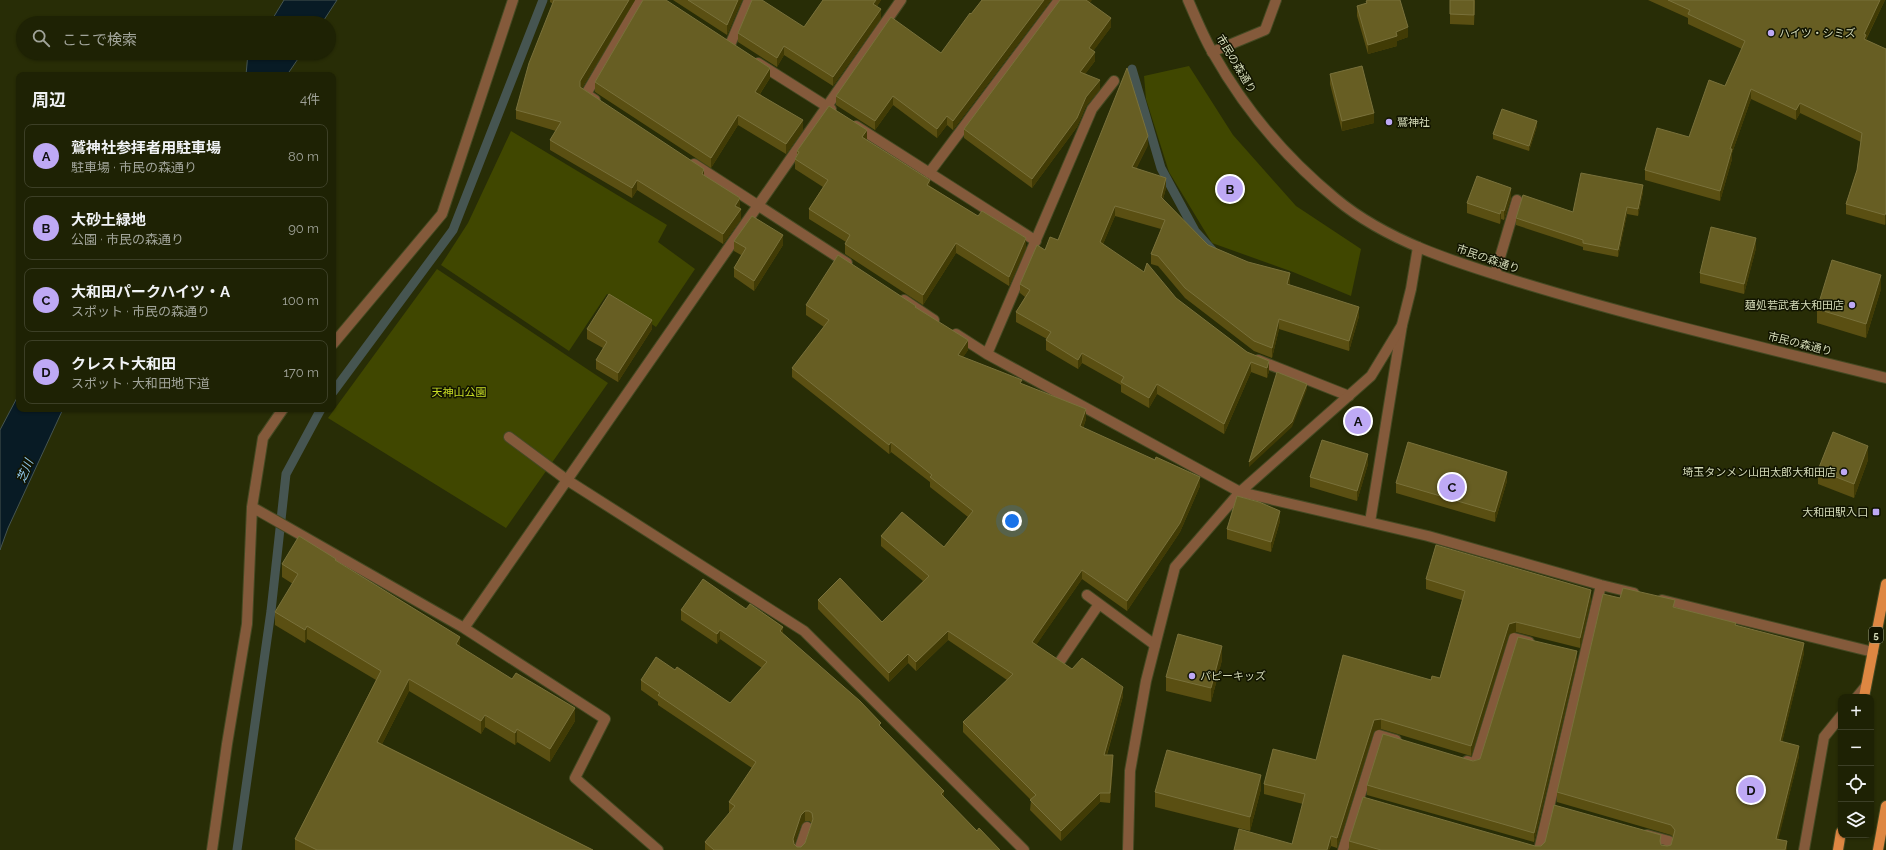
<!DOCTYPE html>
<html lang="ja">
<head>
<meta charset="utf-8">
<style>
	body { margin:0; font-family:Raleway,"Noto Sans JP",sans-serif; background:#262a0e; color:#f1f3f6 }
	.controls { position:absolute; right:12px; bottom:12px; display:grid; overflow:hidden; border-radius:8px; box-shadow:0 1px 3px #0004 }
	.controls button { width:36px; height:36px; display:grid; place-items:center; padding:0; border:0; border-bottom:1px solid #3c3f26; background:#1e2204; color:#f1f3f6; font:20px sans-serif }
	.you { position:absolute; left:1012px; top:521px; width:14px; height:14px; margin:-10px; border:3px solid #fff; border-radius:50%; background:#1a73e8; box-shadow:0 0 0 6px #1a73e833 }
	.badge { display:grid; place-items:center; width:26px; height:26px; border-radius:50%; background:#bea9f5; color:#111; font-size:13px; font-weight:700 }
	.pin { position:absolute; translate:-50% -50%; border:2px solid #fff; box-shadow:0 1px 4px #0006 }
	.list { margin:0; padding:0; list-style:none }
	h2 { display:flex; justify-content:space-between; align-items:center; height:52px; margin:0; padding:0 16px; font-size:17px }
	h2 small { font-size:13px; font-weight:400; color:#a1a49a }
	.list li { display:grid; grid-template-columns:26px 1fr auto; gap:12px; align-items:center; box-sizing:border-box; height:64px; margin:0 8px 8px; padding:0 8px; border:1px solid #3c3f26; border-radius:8px }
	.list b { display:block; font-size:15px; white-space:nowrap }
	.list p { margin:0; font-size:13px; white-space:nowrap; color:#a1a49a }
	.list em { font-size:13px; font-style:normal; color:#a1a49a }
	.icon { flex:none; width:22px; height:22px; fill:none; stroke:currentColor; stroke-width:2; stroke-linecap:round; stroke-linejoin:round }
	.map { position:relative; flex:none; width:1886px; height:850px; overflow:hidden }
	.search { position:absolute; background:#1e2204; box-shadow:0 1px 3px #0004; left:16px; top:16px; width:320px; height:44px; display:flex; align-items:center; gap:10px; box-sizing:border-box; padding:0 14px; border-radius:22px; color:#a1a49a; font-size:15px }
	.panel { position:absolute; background:#1e2204; box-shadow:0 1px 3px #0004; left:16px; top:72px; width:320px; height:340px; border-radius:8px }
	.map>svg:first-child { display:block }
	.green { fill:#404700 }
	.water { fill:#081b25; stroke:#465551 }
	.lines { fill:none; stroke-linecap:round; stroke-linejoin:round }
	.stream { stroke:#465551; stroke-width:9 }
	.service-casing { stroke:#444922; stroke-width:12 }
	.minor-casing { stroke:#444922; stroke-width:12 }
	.tertiary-casing { stroke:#444922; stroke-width:12 }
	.primary-casing { stroke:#444922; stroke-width:12 }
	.service { stroke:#845a3b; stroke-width:10 }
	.minor { stroke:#845a3b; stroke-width:10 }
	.tertiary { stroke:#845a3b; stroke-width:10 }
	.primary { stroke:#de8742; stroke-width:10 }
	.wall { fill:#5a4f12; fill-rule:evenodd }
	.shaded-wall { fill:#413b05 }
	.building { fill:#675e23; stroke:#79713b; fill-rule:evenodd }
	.poi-dot { fill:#bea9f5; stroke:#111400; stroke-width:1.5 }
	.labels { text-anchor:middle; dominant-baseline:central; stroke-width:3; stroke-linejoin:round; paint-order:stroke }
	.shield { fill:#111400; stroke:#9a9f81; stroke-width:1 }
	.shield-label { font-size:10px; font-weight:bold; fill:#d5dbb8 }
	.poi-label { font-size:11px; fill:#d5dbb8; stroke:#111400; text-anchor:start }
	.street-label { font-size:11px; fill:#d5dbb8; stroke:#111400 }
	.park-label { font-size:11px; fill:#cade24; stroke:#111400 }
	.water-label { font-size:12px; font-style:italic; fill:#91c9ec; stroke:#111400 }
</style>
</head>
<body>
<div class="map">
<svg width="1886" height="850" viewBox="0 0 1886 850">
	<rect width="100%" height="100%" fill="#282d06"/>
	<path class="green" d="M1189,66L1233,135L1296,206L1361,249L1351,296L1293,272L1212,243L1169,172L1146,99L1144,76Z
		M511,131L667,225L658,242L695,269L656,327L607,294L569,351L441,265L468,223Z
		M437,269L608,383L506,528L328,418Z"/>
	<path class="water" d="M284,0H337L322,23H270Z
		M248,53H302L287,75H246Z
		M19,394V409H63L8,528L0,550V430Z"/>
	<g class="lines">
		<path class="stream" d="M1132,69L1161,168L1195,231L1214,252
			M333,392L453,230L543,0
			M237,850L271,611L286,474L321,409"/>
		<g class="service-casing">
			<path id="service" d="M730,45L749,0
				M1258,360L1349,396
				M509,437L567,480
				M1370,522L1402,325
				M1087,595L1155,645
				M1061,660L1099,604
				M1467,761L1475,764L1514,638L1529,642
				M799,850L807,827
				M1343,850L1379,735L1396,740"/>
		</g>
		<g class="minor-casing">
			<path id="minor" d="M1212,52L1265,30L1276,0
				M758,63L831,109
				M595,100L586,94L641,0
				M856,126L1036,241
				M694,164L847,263
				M929,173L1059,0
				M1495,274L1517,200
				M904,300L934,320
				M956,334L987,354L1240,492L1428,536L1601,585L1634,593
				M333,344L442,214L513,0
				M987,354L1092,109L1114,81
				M567,480L804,631L1024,850
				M252,507L464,628L605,719L575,778L658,850
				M1662,600L1873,652
				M464,628L901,0
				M1857,697L1866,686
				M1647,835L1669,841L1666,850
				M212,850L227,744L247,624L252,507L263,438L283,409
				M1128,850L1130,771L1146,681L1175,567L1240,492L1371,376L1402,325L1411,289L1418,247
				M1539,850L1601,585
				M1804,850L1824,737L1841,716"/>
		</g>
		<g class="tertiary-casing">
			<path id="tertiary" d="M1188,0C1196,18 1203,36 1213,53C1244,108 1287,159 1336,199C1389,243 1461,264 1526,284C1644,320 1766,348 1886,378"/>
		</g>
		<g class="primary-casing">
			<path id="primary" d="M1864,697L1886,584
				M1838,850L1841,832
				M1878,850L1886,806"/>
		</g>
		<use href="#service" class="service"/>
		<use href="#minor" class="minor"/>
		<use href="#tertiary" class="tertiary"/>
		<use href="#primary" class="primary"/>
	</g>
	<path class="wall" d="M550,0H635L582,88L704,175L740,207V208L741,219L723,244L637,190L632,198L550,150V140L556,131L516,119V110L553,4L550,2Z
		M673,0H742L727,35Z
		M823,0H881L877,6L881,18L833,86L784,55L777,67L738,42V33L804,27Z
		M982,0H1051L953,130L947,125L937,138L893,105L875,130L836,105V96L941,53Z
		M1475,0L1474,25L1450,24V14Z
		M1648,0H1885L1866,40L1886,49V222L1885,225L1846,214V204L1857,170L1861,142L1800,113L1796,120L1751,99L1732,153V159L1720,201L1645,180V170L1689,137L1725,86L1742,49L1688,24V18Z
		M1366,1L1408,37L1397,41V46L1368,54L1357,16V6L1366,4Z
		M1090,3L1111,27L1093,51L1095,61L1085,74L1100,89L1086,106L1077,127L1032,188L964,138V129Z
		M1330,74L1374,123L1342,131L1330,84Z
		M770,78L760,94L803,130L786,154L738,125L711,168L595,92V82Z
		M1537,126L1529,151L1493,139V134Z
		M867,140L930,186L1026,248L1009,286L956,253L923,305L845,254V244L846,242L809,219V209L823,187L795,169V159L797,155V151Z
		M1148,145L1136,169L1166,188L1163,199L1208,245L1290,283L1289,285L1359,316L1349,351L1279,329L1272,358L1254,351L1185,298L1158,266L1151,264V254L1161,229L1115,216L1103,244L1247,352L1269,361V371L1267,378L1251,372L1224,434L1157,394L1149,408L1121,392V385L1082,363L1078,369L1046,350V340L1047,339L1016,322V312L1025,297L1020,293V284L1045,250L1058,240Z
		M1643,192L1638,216L1627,214L1618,257L1583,250V247L1516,225V218L1573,212Z
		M1511,198L1504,220L1501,219L1500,224L1467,213V203Z
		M734,241L783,245L754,291L734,277V268L741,255L734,251Z
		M1756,248L1744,294L1700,283V273Z
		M1881,289L1866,338L1817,323V309Z
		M806,305L916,308L968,350L963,357L1022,384L1086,419L1083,428L1200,486L1180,532L1127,611L1082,579L1036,645L1072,669L1123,696L1107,755L1113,765L1110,803L1100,802L1061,841L1030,810L1031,800L963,732V722L1007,680L948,640L916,671L908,663L889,682L818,609V600L882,622L923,581L881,546V536L944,547L968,517L930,487V482L891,452L889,454L792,377V368L824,327L806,315Z
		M587,329H652L618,382L596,369V360L603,348L587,339Z
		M1868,460L1854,498L1818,484V470Z
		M1368,464L1357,501L1310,487V477Z
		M1507,481L1495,522L1396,493V483Z
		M1280,521L1271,552L1227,539V529Z
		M336,561L460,647L575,721L550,762L517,742L515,745L485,727L481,734L409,691L382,744L593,850H295V839L376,680L307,639L305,643L275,625V612L293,584L282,577V564Z
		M1426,579L1591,600L1580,648L1516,632L1509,634L1471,756L1381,729L1374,731L1337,848L1331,846L1329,850H1234L1292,844L1303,804L1264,794V784L1316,760L1431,680L1440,678L1462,600L1426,589Z
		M1620,598L1675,607L1736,626L1804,653L1782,742L1799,756L1778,839L1787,850H1349V841L1535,846L1661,843V845L1667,846L1671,845L1673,837L1671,835L1557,802V792Z
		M746,609L783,634L881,728L944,798L977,831L1000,850H705V842L730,813L729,812V802L752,768L658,705V702L641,690V680L675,670L730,703L762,668L720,639L717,644L681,620V610ZM805,821H809L812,823L805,843L801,847H797L794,844L801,825Z
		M1222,660L1211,702L1166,691V677Z
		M1577,661L1534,842L1367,795V785L1480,759Z
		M1261,789L1250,831L1155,807V792Z"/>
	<path class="shaded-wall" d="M629,0H635L580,91V81Z
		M738,0H742L727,35V25Z
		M876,0H881L873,13V4Z
		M1044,0H1051L953,130V121Z
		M1086,0H1092L1086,9Z
		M1880,0H1885L1866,39V44L1864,48V34Z
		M881,9V18L833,86V77Z
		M1111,18V27L1089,57V48Z
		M1408,27V37L1397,41V46L1368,54V45L1396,32Z
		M784,46V55L777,67V58Z
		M1095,52V61L1080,81V72Z
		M770,68V78L755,101V92Z
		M1100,80V89L1086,106L1077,127L1032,188V179L1086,97Z
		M1751,89V99L1732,153V159L1720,201V191L1730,149Z
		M893,96V105L875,130V121Z
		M1800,103V113L1796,120V110Z
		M1374,113V123L1342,131V121Z
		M738,115V125L711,168V158Z
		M947,116V125L937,138V129Z
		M803,120V130L786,154V144Z
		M1537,121V126L1529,151V146Z
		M867,130V140L862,137Z
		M1148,136V145L1132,177V167Z
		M704,169V179L702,174Z
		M1166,178V188L1161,207V197Z
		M637,180V190L632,198V188Z
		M930,180V189L927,185Z
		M1643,185V192L1638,216V209Z
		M1511,188V198L1504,220V211Z
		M740,198V207L735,215V206Z
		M1115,206V216L1100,251V242Z
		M1627,207V214L1618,257V250Z
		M741,209V219L723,244V234Z
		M1501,210V219L1500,224V214Z
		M1886,212V222L1885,225V215Z
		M783,235V245L754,291V281Z
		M1026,238V248L1009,286V277Z
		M1756,238V248L1744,294V284Z
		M956,243V253L923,305V295Z
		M1290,273V283L1287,294V284Z
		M1881,275V289L1866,338V324Z
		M1359,307V316L1349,351V341Z
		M1279,319V329L1272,358V348Z
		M652,320V329L618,382V373Z
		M968,340V350L958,365V355Z
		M1082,353V363L1078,369V360Z
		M1269,361V371L1267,378V368Z
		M1251,362V372L1224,434V424Z
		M1157,384V394L1149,408V398Z
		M1307,384V389L1292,427L1249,467V462Z
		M1086,409V419L1080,436V426Z
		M891,442V452L889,454V445Z
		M1868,446V460L1854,498V484Z
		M1368,454V464L1357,501V491Z
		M1507,472V481L1495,522V512Z
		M1200,477V486L1180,532L1127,611V601Z
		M1280,511V521L1271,552V542Z
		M1082,570V579L1032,651V642Z
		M1591,590V600L1580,648V638Z
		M1516,622V632L1509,634L1471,756V746L1509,624Z
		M307,626V639L305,643V630Z
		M783,627V636L780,631Z
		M720,630V639L717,644V634Z
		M948,631V640L916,671V662Z
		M460,637V650L456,644Z
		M1804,643V653L1780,751V741Z
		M1222,646V660L1211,702V688Z
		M1577,651V661L1534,842V833Z
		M908,654V663L889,682V673Z
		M409,679V691L377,754V742Z
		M1123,687V696L1104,764V755Z
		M575,708V721L550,762V749Z
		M485,715V727L481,734V721Z
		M1381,719V729L1374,731L1337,848V838L1374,720Z
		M517,729V742L515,745V733Z
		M1799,746V756L1776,849V839Z
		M1113,755V765L1110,803V793Z
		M1261,775V789L1250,831V817Z
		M944,791V800L941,794Z
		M1100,793V802L1061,841V831Z
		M805,811V821L801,825L793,848V839L801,815Z
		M1331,836V846L1329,850H1327Z
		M1787,841V850H1785Z"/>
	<path class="building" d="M554,0H629L580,81V87L704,169L702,174L740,198L735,206L741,209L723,234L637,180L632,188L550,140L561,122L516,110L529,63Z
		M643,0H666L770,68L755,92L803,120L786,144L738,115L711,158L595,82Z
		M688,0H738L727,25Z
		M752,0H762L804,27L823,0H876L873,4L881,9L833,77L784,46L777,58L738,33Z
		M982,0H1044L953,121L947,116L937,129L893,96L875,121L836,96L891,17L941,53L970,13L971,14Z
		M1060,0H1086L1111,18L1089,48L1095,52L1080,72L1100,80L1086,97L1077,118L1032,179L964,129Z
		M1368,0H1400L1408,27L1396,32L1397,36L1368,45L1357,6L1367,3L1366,1Z
		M1450,0H1474V15L1450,14Z
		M1668,0H1880L1864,34L1866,35L1864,39L1886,49V212L1885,215L1846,204L1857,170L1862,133L1800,103L1796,110L1751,89L1730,149H1732L1720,191L1645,170L1657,128L1689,137L1709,80L1725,86L1745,41L1688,14L1690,10Z
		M1362,66L1374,113L1342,121L1330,74Z
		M1127,68L1148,136L1132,167L1166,178L1161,197L1208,245L1248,262L1290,273L1287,284L1359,307L1349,341L1279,319L1272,348L1254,341L1185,288L1158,256L1151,254L1165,220L1115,206L1100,242L1144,272L1147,263L1176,298L1247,352L1269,361L1267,368L1251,362L1224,424L1157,384L1149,398L1121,382L1124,377L1082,353L1078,360L1046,340L1051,332L1016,312L1030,290L1020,284L1037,245L1045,250L1050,237L1058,240Z
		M829,106L867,130L862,137L930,180L927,185L978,216L982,211L1026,238L1009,277L956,243L923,295L845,244L850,235L809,209L828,180L795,159L799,152L797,151Z
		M1502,109L1537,121L1529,146L1493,134Z
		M1581,173L1643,185L1638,209L1627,207L1618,250L1583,243V240L1516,218L1523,195L1573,212Z
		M1477,176L1511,188L1504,211L1501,210L1500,214L1467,203Z
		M752,216L783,235L754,281L734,268L746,248L734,241Z
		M1711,227L1756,238L1744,284L1700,273Z
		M838,255L916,306L915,307L968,340L958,355L1022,380L1020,383L1086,409L1080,426L1155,460L1156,457L1200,477L1180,523L1127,601L1082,570L1032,642L1072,669L1082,658L1123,687L1104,755H1113L1110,793H1100L1061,831L1030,800L1036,795L963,722L1013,674L948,631L916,662L908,654L889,673L818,600L840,578L882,622L929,576L881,536L902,512L944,547L973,511L930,477L932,475L891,442L889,445L792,368L829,320L806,305Z
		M1832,260L1881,275L1866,324L1817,309Z
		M609,294L652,320L618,373L596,360L607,342L587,329Z
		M1277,372L1307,384L1292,422L1249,462Z
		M1833,432L1868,446L1854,484L1818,470Z
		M1322,440L1368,454L1357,491L1310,477Z
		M1408,442L1507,472L1495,512L1396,483Z
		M1237,496L1259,502L1280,511L1271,542L1227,529Z
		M299,536L336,559L335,560L460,637L456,644L512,679L516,673L575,708L550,749L517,729L515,733L485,715L481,721L409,679L377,742L593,850H317L295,839L381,671L307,626L305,630L275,612L298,574L282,564Z
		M1436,545L1591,590L1580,638L1516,622L1509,624L1471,746L1381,719L1374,720L1337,838L1331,836L1327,850H1234L1239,829L1292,844L1305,794L1264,784L1273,749L1316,760L1343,655L1431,680L1432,676L1440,678L1465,591L1426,579Z
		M703,579L746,609L750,604L783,627L780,631L860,701L881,723L879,725L944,791L941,794L977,831L979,828L1000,850H714L705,842L735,806L729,802L756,762L658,695L660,693L641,680L656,657L675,670L677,667L730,703L767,662L720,630L717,634L681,610ZM805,811H809L812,813L813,819L805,843L801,847H797L794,844L793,839L801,815Z
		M1623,588L1675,600L1673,607L1736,623L1735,625L1804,643L1780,741L1799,746L1776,839L1787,841L1785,850H1381L1349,841L1363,797L1535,846H1541L1545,842L1554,805L1661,835L1660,841L1661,845L1667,846L1671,845L1675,830L1671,825L1557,792L1603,594L1620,598Z
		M1178,634L1222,646L1211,688L1166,677Z
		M1518,637L1577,651L1534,833L1367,785L1383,734L1473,761L1480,759Z
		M1167,750L1261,775L1250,817L1155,792Z"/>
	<g class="poi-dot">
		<circle cx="1771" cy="33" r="4"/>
		<circle cx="1389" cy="122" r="4"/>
		<circle cx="1852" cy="305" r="4"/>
		<circle cx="1844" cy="472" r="4"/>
		<rect x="1872" y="508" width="8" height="8" rx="2"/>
		<circle cx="1192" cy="676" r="4"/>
	</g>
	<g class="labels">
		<rect class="shield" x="1869" y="627" width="14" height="16" rx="3"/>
		<g class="shield-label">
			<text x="1876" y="635">5</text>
		</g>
		<g class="poi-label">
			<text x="1779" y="33">ハイツ・シミズ</text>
			<text x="1397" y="122">鷲神社</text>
			<text x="1844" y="305" text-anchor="end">麺処若武者大和田店</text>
			<text x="1836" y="472" text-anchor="end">埼玉タンメン山田太郎大和田店</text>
			<text x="1868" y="512" text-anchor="end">大和田駅入口</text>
			<text x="1200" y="676">パピーキッズ</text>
		</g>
		<g class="street-label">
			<text transform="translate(1236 64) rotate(59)">市民の森通り</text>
			<text transform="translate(1488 259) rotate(19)">市民の森通り</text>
			<text transform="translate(1800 344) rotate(14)">市民の森通り</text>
		</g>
		<g class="park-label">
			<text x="459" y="392">天神山公園</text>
		</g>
		<g class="water-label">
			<text transform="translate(25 471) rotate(-68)">芝川</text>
		</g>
	</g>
</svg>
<div class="controls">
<button>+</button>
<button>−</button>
<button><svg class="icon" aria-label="locate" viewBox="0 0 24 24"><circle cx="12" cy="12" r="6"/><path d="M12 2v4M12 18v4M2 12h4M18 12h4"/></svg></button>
<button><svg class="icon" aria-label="layers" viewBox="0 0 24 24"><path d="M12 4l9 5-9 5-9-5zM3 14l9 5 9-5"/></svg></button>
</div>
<div class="you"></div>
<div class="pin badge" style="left:1358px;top:421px">A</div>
<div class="pin badge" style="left:1230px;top:189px">B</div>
<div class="pin badge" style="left:1452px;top:487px">C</div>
<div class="pin badge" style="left:1751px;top:790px">D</div>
<div class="search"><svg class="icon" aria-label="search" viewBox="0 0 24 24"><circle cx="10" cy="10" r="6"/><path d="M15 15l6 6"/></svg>ここで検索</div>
<section class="panel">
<h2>周辺<small>4件</small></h2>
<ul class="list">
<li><span class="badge">A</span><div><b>鷲神社参拝者用駐車場</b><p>駐車場 · 市民の森通り</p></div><em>80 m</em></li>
<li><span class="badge">B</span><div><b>大砂土緑地</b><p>公園 · 市民の森通り</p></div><em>90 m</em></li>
<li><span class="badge">C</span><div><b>大和田パークハイツ・A</b><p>スポット · 市民の森通り</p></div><em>100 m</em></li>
<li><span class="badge">D</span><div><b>クレスト大和田</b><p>スポット · 大和田地下道</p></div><em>170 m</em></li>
</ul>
</section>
</div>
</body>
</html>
